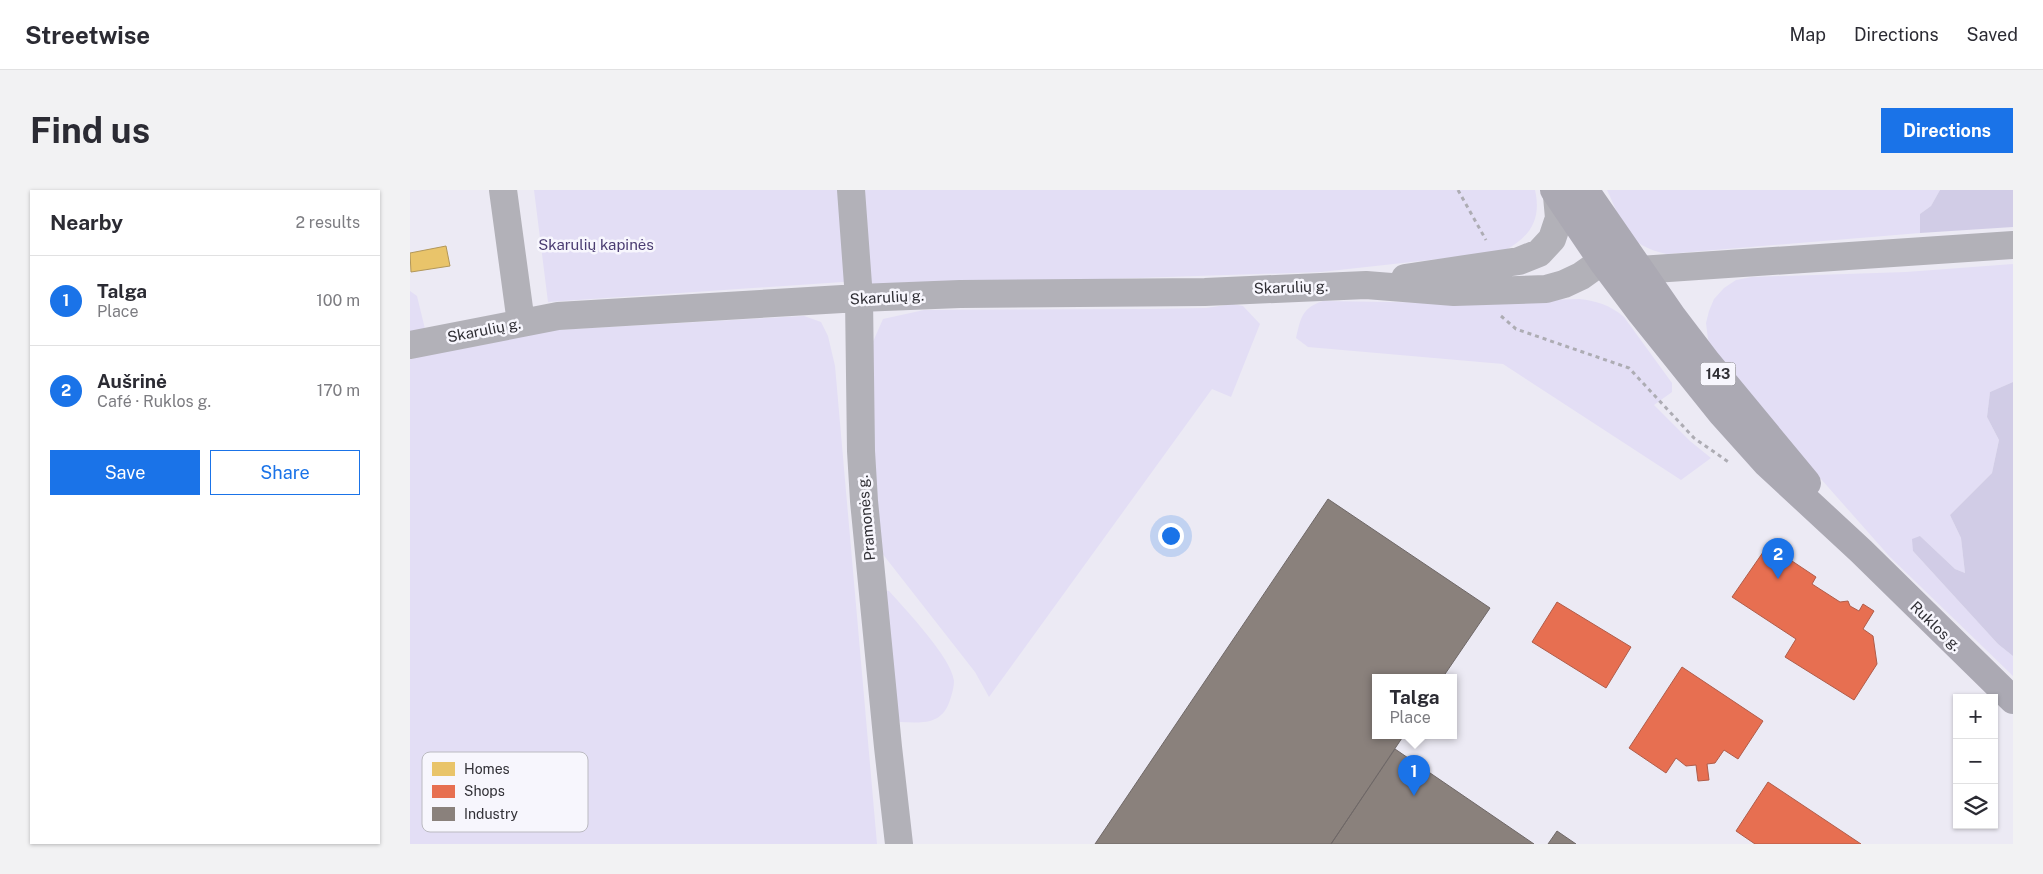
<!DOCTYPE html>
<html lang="en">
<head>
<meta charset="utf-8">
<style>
	body { margin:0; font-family:"Public Sans",sans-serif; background:#f2f2f3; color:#2b2b33 }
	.controls { position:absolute; right:15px; bottom:15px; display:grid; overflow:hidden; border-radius:0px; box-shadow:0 1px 4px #0004 }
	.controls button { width:45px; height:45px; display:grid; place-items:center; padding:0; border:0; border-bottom:1px solid #e1e1e2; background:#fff; color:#2b2b33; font:25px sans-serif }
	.you { position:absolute; left:760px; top:345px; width:18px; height:18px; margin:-12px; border:4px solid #fff; border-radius:50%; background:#1a73e8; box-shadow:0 0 0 8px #1a73e833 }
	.badge { display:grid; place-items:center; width:32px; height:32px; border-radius:50%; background:#1a73e8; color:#fff; font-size:16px; font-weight:700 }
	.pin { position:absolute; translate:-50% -41px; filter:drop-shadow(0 1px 2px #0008) }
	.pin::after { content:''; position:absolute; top:26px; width:18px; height:15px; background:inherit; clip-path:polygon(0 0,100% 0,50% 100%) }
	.popup { position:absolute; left:962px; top:484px; width:85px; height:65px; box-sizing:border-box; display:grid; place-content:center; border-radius:0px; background:#fff; filter:drop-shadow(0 1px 4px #0005); font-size:16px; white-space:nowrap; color:#7c7c81 }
	.popup b { font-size:19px; color:#2b2b33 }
	.popup::after { content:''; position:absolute; left:50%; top:100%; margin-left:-10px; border:10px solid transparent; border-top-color:#fff }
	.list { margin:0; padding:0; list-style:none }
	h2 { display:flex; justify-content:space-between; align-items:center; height:65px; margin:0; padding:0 20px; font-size:21px }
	h2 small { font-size:16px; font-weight:400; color:#7c7c81 }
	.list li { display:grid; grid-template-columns:32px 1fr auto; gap:15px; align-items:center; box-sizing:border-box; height:90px; padding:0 20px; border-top:1px solid #e1e1e2 }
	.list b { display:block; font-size:19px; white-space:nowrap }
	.list p { margin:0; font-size:16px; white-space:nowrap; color:#7c7c81 }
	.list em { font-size:16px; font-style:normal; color:#7c7c81 }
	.actions { display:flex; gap:10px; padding:15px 20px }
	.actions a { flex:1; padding:11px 0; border:1px solid #1a73e8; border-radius:0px; text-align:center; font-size:18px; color:#1a73e8 }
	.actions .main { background:#1a73e8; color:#fff }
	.icon { flex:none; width:28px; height:28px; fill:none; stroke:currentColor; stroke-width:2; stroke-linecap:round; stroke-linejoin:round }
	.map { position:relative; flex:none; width:1603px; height:654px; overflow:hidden; border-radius:0px }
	header { display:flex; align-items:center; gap:30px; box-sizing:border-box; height:70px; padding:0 25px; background:#fff; border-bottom:1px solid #e1e1e2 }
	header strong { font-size:24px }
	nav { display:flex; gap:28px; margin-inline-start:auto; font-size:18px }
	.intro { display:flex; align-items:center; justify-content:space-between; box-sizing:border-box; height:120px; padding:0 30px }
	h1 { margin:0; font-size:35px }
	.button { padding:12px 22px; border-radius:0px; background:#1a73e8; color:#fff; font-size:18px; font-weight:700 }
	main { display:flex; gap:30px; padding:0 30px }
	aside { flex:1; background:#fff; border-radius:0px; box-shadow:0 1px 4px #0004 }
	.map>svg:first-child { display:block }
	.green { fill:#e3def5 }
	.forest { fill:#d1cce6 }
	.homes { fill:#e9c46a; stroke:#b2975a }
	.shops { fill:#e76f51; stroke:#b05c49 }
	.industry { fill:#8a817c; stroke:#6f6867 }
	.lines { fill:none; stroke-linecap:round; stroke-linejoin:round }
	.path { stroke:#adacb3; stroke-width:3; stroke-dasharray:4 4; stroke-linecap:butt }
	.minor { stroke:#b2b1b8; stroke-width:28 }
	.primary { stroke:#aba9b3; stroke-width:28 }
	.labels { text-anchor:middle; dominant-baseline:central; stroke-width:5; stroke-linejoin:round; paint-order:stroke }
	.shield { fill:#f7f6fd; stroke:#6c6b71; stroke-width:1 }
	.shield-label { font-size:14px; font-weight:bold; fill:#302f35 }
	.park-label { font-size:15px; fill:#4b3d72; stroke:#f7f6fd }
	.street-label { font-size:15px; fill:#302f35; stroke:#f7f6fd }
	.key { fill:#f7f6fd; stroke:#bbbac1; stroke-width:1 }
	.key-label { font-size:14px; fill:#302f35 }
</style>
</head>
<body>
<header>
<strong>Streetwise</strong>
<nav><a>Map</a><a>Directions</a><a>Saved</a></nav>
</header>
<div class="intro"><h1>Find us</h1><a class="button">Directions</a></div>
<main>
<aside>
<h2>Nearby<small>2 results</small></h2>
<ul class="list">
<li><span class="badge">1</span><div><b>Talga</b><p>Place</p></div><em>100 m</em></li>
<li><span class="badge">2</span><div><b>Aušrinė</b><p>Café · Ruklos g.</p></div><em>170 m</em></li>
</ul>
<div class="actions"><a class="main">Save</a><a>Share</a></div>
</aside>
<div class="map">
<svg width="1603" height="654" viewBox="0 0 1603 654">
	<rect width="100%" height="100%" fill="#eceaf4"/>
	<path class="green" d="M124,0H1125C1132,31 1119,48 1092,62L911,82L482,96L433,92L138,112Z
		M1197,0H1530L1521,16L1510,24V43L1257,64C1215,55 1214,36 1197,0Z
		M1603,74V192L1580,202L1577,227L1589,250L1582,283L1540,325L1551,348L1555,383L1545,379L1510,346L1503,361L1588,454L1603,466V486L1480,367L1372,245L1305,164L1298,149L1296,133L1299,121L1304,109L1314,98L1326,90L1342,87L1496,82Z
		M0,101L7,106L15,139L0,143Z
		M1169,109C1187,111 1200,115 1214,127L1262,193V202L1244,215L1280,251L1301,268L1271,290L1093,174L898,157L886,148C891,127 892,118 913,111L1044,113Z
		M823,114L833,116L850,134L821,207L802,199L579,507L565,482L468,358L458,163L473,129L514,120L740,119L796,118Z
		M394,126L411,132L418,146L425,176L467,654H0V169L111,142Z
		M475,400L479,401C495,419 542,468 544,491C544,497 542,504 540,510C532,535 513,533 490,532L484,523Z"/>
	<path class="forest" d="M1530,0H1603V37L1510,43V24L1521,16Z
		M1603,192V466L1588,454L1503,361L1502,349L1510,346L1545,379L1555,383L1551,348L1540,325L1582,283L1589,250L1577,227L1580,202Z"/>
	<path class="homes" d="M36,56L40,76L1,82L0,63Z"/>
	<path class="shops" d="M1358,355L1406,387L1402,394L1430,412L1438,411L1440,416L1449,421L1453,414L1464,421L1453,439L1463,446L1467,474L1444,510L1375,467L1386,449L1322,407Z
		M1147,412L1221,457L1196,498L1122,452Z
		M1272,477L1353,531L1328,569L1314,560L1305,573L1297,574L1299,590L1288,591L1286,575L1276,576L1266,568L1256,583L1219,558Z
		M1358,592L1451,654H1345L1326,641Z"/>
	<path class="industry" d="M918,309L1080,418L1033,487H965V545H994L921,654H685Z
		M985,559L1124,654H921Z
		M1147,641L1166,654H1138Z"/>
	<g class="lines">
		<path class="path" d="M1048,0L1076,50
			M1091,126L1106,139L1219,178L1284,248L1320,273"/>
		<path class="minor" d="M93,0L111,133
			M441,0L449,108L451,261L454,311L478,557L489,654
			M1229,80L1603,55
			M995,88L1109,71L1129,63L1142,49L1149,28L1147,6
			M0,155L148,126L449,108L550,104L795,102L956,95L1044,102L1136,99L1154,94L1171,86L1192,71L1198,50"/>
		<path class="primary" d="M1144,0L1192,71L1231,123L1312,224L1356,273L1451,361L1603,510
			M1175,0L1262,126L1297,172L1397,293"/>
	</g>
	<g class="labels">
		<rect class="shield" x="1290.5" y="172.5" width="35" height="23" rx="4"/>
		<g class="shield-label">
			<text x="1308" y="184">143</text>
		</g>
		<g class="park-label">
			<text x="186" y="54">Skarulių kapinės</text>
		</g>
		<g class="street-label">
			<text transform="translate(881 97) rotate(-2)">Skarulių g.</text>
			<text transform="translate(477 107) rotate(-3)">Skarulių g.</text>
			<text transform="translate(74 140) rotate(-11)">Skarulių g.</text>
			<text transform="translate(456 328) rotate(-95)">Pramonės g.</text>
			<text transform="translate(1526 436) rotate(44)">Ruklos g.</text>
		</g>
	</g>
	<rect x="12" y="562" width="166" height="80" rx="8" class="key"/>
	<rect x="22" y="572" width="23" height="14" fill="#e9c46a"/>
	<rect x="22" y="595" width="23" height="13" fill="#e76f51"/>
	<rect x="22" y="617" width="23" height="14" fill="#8a817c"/>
	<g class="key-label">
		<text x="54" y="584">Homes</text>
		<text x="54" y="606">Shops</text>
		<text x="54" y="629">Industry</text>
	</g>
</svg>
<div class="controls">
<button>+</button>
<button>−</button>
<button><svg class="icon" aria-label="layers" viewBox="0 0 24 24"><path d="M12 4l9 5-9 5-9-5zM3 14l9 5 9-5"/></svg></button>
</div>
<div class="you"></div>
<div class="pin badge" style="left:1004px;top:606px">1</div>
<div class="popup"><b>Talga</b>Place</div>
<div class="pin badge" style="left:1368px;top:389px">2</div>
</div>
</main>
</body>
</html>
